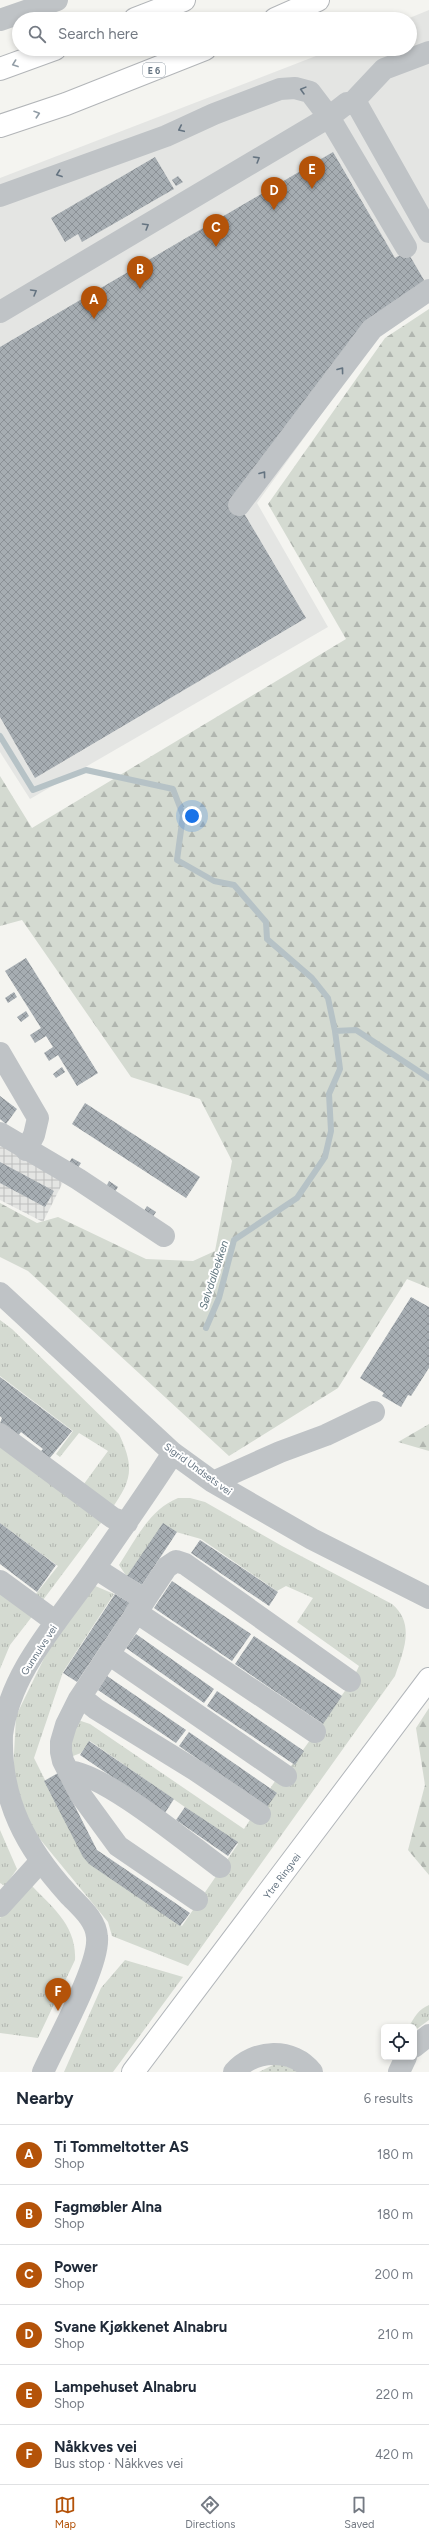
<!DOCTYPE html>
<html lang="en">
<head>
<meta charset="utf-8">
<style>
	body { margin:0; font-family:Figtree,sans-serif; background:#f2f2f3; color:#1f2937 }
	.controls { position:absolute; right:12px; bottom:12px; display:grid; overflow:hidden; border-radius:6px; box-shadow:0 2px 6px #0003 }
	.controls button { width:36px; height:36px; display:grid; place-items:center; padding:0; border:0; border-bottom:1px solid #e0e1e3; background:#fff; color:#1f2937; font:20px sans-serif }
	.you { position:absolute; left:192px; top:816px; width:14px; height:14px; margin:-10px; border:3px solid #fff; border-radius:50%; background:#1a73e8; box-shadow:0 0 0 6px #1a73e833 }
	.badge { display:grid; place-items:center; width:26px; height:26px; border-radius:50%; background:#b45309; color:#fff; font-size:13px; font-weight:700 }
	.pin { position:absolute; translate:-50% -33px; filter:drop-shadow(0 1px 2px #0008) }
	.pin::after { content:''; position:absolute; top:21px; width:14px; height:12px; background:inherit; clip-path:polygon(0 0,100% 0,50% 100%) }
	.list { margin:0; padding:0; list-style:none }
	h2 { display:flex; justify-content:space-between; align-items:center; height:52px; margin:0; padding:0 16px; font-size:17px }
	h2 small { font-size:13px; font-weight:400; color:#747a83 }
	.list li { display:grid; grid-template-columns:26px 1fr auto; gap:12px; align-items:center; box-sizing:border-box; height:60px; padding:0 16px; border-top:1px solid #e0e1e3 }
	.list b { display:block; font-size:15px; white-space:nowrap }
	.list p { margin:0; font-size:13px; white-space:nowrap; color:#747a83 }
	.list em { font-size:13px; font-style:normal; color:#747a83 }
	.icon { flex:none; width:22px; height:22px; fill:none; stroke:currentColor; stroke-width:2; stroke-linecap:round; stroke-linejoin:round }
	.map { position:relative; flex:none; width:429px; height:2072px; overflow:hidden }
	.search { position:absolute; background:#fff; box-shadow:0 2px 6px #0003; left:12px; right:12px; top:12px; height:44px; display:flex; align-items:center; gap:10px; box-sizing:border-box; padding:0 14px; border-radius:22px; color:#747a83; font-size:15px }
	.sheet { height:412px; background:#fff }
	nav { display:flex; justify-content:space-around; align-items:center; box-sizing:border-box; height:56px; border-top:1px solid #e0e1e3; background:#fff; font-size:11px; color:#747a83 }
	nav a { display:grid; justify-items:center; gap:2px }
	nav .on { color:#b45309 }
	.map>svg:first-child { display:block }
	.built { fill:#e4e5e3 }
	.industrial { fill:url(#industrial-grid) }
	.grass { fill:url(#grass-tufts) }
	.forest { fill:url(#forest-firs) }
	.park { fill:url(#park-dots) }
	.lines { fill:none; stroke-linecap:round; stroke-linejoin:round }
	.stream { stroke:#b6c2c6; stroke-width:6 }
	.building { fill:url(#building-cross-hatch) }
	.major-casing { stroke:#b2b6ba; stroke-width:24 }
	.highway-casing { stroke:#b2b5b8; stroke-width:24 }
	.minor { stroke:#bfc3c6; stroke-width:22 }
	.major { stroke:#fff; stroke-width:22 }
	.highway { stroke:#fff; stroke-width:22 }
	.oneway { stroke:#929da6 }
	.oneway2 { stroke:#647380 }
	.labels { text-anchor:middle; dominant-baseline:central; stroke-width:4; stroke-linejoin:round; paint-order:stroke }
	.shield { fill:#fff; stroke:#929da6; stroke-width:1 }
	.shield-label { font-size:9px; font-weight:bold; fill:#647380 }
	.street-label { font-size:10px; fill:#647380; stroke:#fff }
	.water-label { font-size:11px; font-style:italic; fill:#5f757e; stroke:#fff }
</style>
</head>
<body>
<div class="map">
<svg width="429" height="2072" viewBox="0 0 429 2072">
	<defs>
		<pattern id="industrial-grid" width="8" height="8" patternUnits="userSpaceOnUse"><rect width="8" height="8" fill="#e4e5e3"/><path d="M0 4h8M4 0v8" fill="none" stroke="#bcbebd"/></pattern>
		<pattern id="grass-tufts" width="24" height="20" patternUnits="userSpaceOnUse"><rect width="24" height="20" fill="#d4dad1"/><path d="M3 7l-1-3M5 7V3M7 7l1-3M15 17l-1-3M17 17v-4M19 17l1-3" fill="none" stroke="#b0b5af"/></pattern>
		<pattern id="forest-firs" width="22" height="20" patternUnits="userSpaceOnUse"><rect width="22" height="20" fill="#d4dad1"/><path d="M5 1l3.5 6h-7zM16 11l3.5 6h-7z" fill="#b0b5af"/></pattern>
		<pattern id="park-dots" width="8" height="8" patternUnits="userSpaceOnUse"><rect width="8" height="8" fill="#d4dad1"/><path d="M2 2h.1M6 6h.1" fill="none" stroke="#b0b5af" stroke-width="1.8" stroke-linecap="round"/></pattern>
		<pattern id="building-cross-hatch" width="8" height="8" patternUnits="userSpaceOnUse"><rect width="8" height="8" fill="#a6adb2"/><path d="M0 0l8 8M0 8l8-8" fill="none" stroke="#8b9196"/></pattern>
	</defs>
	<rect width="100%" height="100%" fill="#f4f4f0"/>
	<path class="built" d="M429,10V303L382,330L257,503L328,627L30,799L0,752V178L334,49H410V19H407Z"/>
	<path class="industrial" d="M0,1144L65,1178L43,1222L0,1200Z"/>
	<path class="grass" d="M0,1320L12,1329L119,1434C135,1468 132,1481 110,1511L81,1488L108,1451L79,1433L60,1457L56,1454L73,1431L0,1376Z
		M0,1443L103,1520L40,1604L32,1599L58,1566L0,1523Z
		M178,1498H190L205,1502L282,1546L392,1604C416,1624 403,1652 395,1676L188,1966L112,1936L108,1922L30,1827L13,1773L16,1716L49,1648L93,1585L114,1594L63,1672L34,1758L84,1858L182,1926L238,1844L90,1741L81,1753L73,1756L69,1750L78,1720L90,1724L244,1829L277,1778L293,1764L352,1681L359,1666L297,1622L313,1598L286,1586L277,1591L201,1539L176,1532L127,1577L119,1565C136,1539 149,1510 178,1498Z
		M0,1589L34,1614L10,1645L0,1669Z
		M0,1830L17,1869L5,1886L0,1883Z
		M29,1883C51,1906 77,1925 75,1960L38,2038L0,2033V1918Z
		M125,1960L183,1977L113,2072H64L101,1988Z
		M429,2005V2020L414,2031V2027H409C414,2017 419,2009 429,2005Z"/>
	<path class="forest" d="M429,309V1288L407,1279L338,1388L229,1456L28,1271L0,1257V1203L37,1223L58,1217L146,1259L193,1261L215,1251L232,1161L200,1099L131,1077L22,920L0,926V776L32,828L346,639L268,504L385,338Z
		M429,1424V1451L398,1442Z
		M429,1708V1875L408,1850L425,1785L416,1728Z"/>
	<path class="park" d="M277,2063L303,2072H259Z"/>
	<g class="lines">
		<path class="stream" d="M0,736L33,790L86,770L173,789L183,815L177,860L214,881L234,885L266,922L267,939L312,978L328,998L335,1031L356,1030L429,1078
			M206,1328L219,1298L234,1240L297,1198L325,1157L331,1131L329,1094L340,1069L335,1031"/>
	</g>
	<path class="building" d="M333,152L395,258L407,251L424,280L235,498L306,618L35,778L0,717V347Z
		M155,157L174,189L82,242L78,234L65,242L51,218Z
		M178,176L183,182L176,186L172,180Z
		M26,958L98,1073L77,1086L58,1055L49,1061L44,1053L53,1047L46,1036L35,1043L30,1035L41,1028L5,971Z
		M14,992L17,997L8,1003L5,998Z
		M26,1011L29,1016L21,1022L17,1017Z
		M62,1067L65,1072L56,1078L53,1074Z
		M0,1096L17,1109L6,1124L0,1119Z
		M85,1103L200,1177L186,1198L72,1124Z
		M72,1158L81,1163L76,1171L67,1165Z
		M0,1162L54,1191L45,1207L0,1183Z
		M109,1181L118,1187L113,1195L105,1189Z
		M147,1206L156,1212L151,1220L142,1214Z
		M411,1297L429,1307V1368L411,1396L408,1395L401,1407L382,1396L384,1393L360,1378Z
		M0,1377L72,1431L49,1459L40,1452L43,1449L21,1432L18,1436L0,1423L2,1418L0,1416Z
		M0,1523L56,1565L37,1592L0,1564Z
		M163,1523L177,1532L142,1585L127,1576Z
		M200,1540L278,1592L269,1606L191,1553Z
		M172,1581L251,1634L232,1661L154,1608Z
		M115,1594L130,1603L77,1682L63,1673Z
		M136,1634L214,1689L204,1703L126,1648Z
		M254,1636L342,1696L323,1724L235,1664Z
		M107,1676L186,1730L176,1743L98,1690Z
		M217,1691L304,1751L295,1765L207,1706Z
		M189,1732L277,1793L267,1807L179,1746Z
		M89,1741L174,1799L165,1813L80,1755Z
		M58,1773L97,1850L190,1913L180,1926L89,1864L83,1857L44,1781Z
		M185,1807L238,1842L228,1856L176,1820Z"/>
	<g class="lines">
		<g class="major-casing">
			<path id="major" d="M133,2072L429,1679"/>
		</g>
		<g class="highway-casing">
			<path id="highway" d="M135,19L184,0
				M275,19L318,0
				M0,69L55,49
				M0,126L66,104L205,49"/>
		</g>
		<path class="minor" d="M0,20L57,0
			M352,103L384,69L429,52
			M0,196L166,136L214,114L280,89L295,88L310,92L329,117L406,247
			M0,312L329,117L347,103L358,106L429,232
			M239,505L372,329L429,290
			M0,1053L38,1118L34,1135L26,1150
			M0,1133L78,1179L164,1236
			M0,1293L173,1453L213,1482L312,1539L429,1598
			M0,1434L113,1518L127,1523
			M213,1482L280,1452L326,1435L374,1412
			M95,1568L145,1600
			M0,1581L56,1622
			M136,1612L315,1732
			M110,1655L286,1776
			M81,1697L96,1709L195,1770L260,1814
			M68,1771C105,1774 187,1843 220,1867
			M197,1900L118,1846L80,1794L63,1761L61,1752V1742L66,1725L79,1699L167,1567L176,1561L185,1564L350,1681
			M0,1906L40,1862
			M414,2047L429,2035
			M43,2072C56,2043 100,1965 97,1937C96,1919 79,1906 68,1894C26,1848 0,1800 2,1735C10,1670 60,1620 95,1568C121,1530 148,1492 173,1453
			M234,2072C254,2049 293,2047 312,2072
			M399,2072L406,2057"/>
		<use href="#major" class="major"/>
		<use href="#highway" class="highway"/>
	</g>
	<defs><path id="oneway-chevron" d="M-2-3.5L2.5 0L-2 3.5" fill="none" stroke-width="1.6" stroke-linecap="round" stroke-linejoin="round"/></defs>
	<g class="oneway">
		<use href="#oneway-chevron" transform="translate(15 64) rotate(160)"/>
		<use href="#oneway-chevron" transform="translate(37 114) rotate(-18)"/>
	</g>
	<g class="oneway2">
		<use href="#oneway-chevron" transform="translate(303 90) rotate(-165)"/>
		<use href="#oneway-chevron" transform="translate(181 129) rotate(155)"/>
		<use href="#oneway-chevron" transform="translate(257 159) rotate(-31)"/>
		<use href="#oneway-chevron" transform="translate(59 174) rotate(160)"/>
		<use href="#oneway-chevron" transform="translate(146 226) rotate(-31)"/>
		<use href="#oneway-chevron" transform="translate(34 292) rotate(-30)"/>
		<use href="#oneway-chevron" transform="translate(341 370) rotate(-53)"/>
		<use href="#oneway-chevron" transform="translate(263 474) rotate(-53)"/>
	</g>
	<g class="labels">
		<rect class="shield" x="143" y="63" width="22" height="14" rx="3"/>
		<g class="shield-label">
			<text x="154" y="70">E 6</text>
		</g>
		<g class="street-label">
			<text transform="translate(198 1469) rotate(36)">Sigrid Undsets vei</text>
			<text transform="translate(39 1650) rotate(-57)">Gunnulvs vei</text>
			<text transform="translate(282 1876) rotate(-53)">Ytre Ringvei</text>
		</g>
		<g class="water-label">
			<text transform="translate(214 1275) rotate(-72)">Sølvdalbekken</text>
		</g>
	</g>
</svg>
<div class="controls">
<button><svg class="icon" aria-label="locate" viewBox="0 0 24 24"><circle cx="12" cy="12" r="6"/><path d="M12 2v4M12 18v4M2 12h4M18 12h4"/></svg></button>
</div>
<div class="you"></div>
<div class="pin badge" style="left:94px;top:319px">A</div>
<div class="pin badge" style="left:140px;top:289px">B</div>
<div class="pin badge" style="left:216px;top:247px">C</div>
<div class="pin badge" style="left:274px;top:210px">D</div>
<div class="pin badge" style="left:312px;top:189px">E</div>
<div class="pin badge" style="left:58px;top:2011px">F</div>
<div class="search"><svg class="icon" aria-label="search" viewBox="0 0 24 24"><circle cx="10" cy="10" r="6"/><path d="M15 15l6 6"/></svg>Search here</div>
</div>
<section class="sheet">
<h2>Nearby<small>6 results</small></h2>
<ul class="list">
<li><span class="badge">A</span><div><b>Ti Tommeltotter AS</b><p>Shop</p></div><em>180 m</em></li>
<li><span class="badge">B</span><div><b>Fagmøbler Alna</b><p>Shop</p></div><em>180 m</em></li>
<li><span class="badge">C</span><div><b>Power</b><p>Shop</p></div><em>200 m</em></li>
<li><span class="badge">D</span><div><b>Svane Kjøkkenet Alnabru</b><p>Shop</p></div><em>210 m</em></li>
<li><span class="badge">E</span><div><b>Lampehuset Alnabru</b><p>Shop</p></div><em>220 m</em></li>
<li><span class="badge">F</span><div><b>Nåkkves vei</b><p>Bus stop · Nåkkves vei</p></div><em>420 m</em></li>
</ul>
</section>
<nav>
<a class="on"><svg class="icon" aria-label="map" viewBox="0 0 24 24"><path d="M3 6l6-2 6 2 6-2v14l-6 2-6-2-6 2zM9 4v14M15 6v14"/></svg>Map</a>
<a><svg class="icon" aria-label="directions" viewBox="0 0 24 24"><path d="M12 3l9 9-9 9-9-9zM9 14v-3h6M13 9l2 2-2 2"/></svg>Directions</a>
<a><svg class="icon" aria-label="saved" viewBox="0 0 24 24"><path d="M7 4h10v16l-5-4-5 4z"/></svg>Saved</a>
</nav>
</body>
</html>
